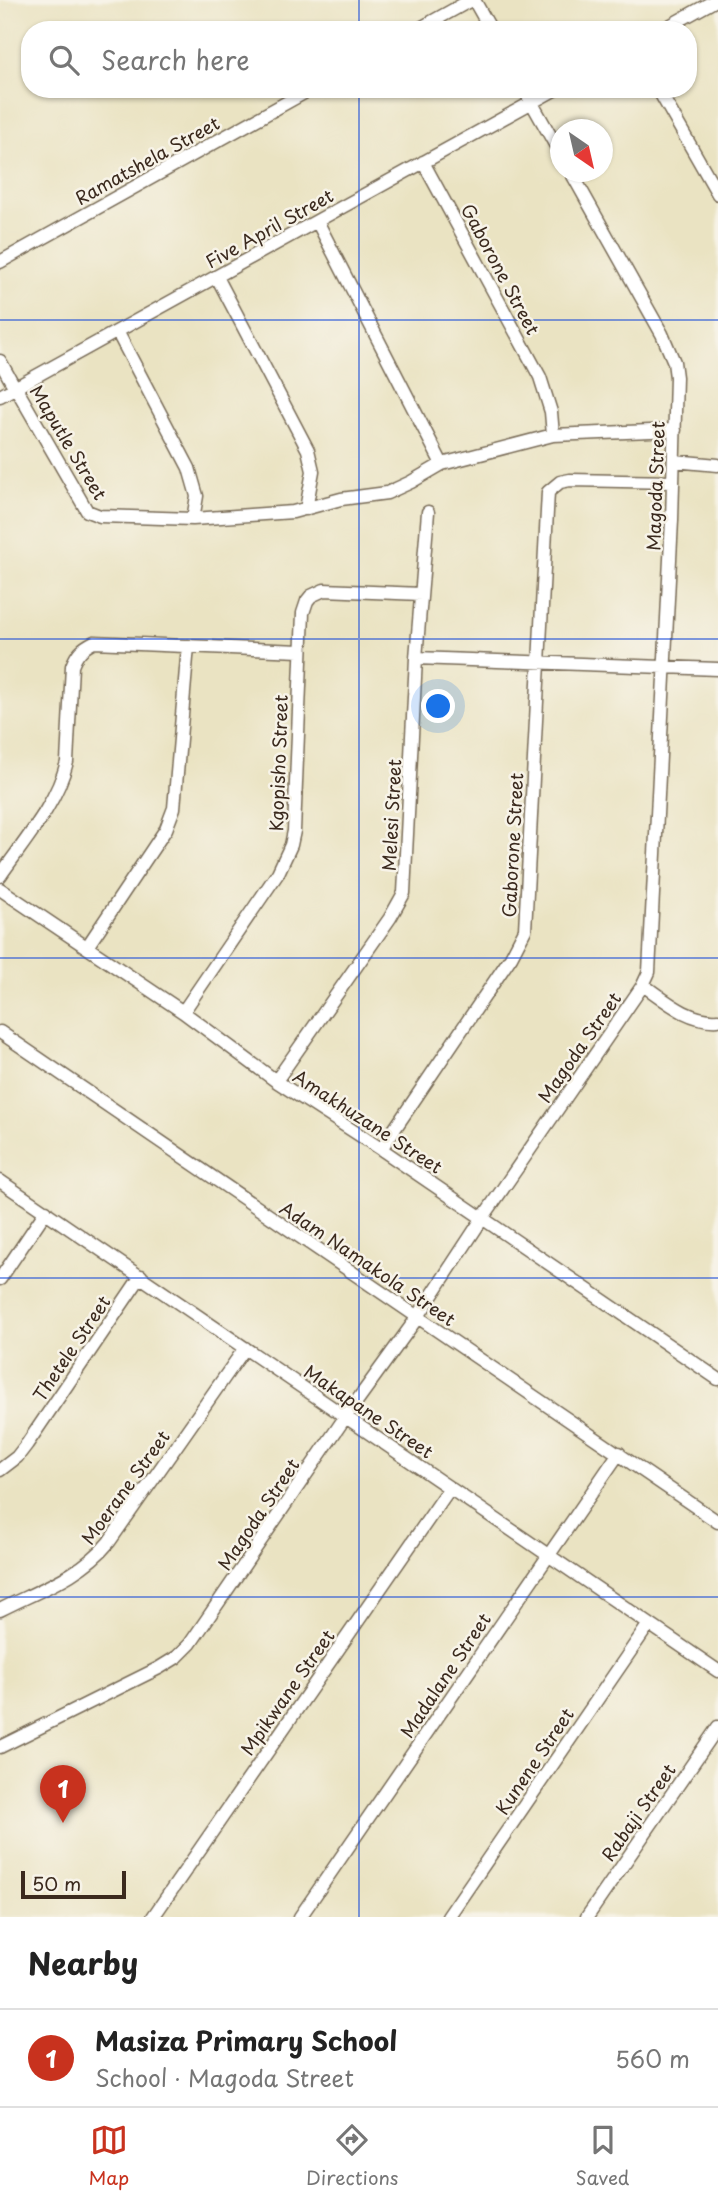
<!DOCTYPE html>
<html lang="en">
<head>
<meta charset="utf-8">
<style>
	body { margin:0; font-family:"Playpen Sans",sans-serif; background:#f6f6f6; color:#222 }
	.compass { position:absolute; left:550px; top:119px; width:63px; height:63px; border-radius:50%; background:#fff; box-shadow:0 2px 5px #0004; rotate:146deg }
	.scale { position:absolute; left:21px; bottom:18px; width:105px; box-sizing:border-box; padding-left:7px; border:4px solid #3b2a1e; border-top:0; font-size:19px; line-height:24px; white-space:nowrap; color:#3b2a1e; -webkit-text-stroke:5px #f7f3e8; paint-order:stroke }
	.you { position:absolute; left:439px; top:707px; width:24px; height:24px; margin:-18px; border:5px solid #fff; border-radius:50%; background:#1a73e8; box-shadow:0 0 0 10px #1a73e833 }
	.badge { display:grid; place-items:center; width:46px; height:46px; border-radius:50%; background:#c8321e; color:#fff; font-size:23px; font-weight:700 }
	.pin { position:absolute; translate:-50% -58px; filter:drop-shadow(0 2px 4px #0008) }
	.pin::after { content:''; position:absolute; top:37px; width:24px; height:21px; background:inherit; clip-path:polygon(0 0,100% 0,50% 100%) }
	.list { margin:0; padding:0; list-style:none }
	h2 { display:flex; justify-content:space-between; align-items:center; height:91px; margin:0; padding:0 28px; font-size:30px }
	h2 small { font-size:23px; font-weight:400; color:#767676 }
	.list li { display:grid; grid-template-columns:46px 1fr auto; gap:21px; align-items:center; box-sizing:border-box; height:98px; padding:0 28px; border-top:2px solid #e0e0e0 }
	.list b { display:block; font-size:26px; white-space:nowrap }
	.list p { margin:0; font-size:23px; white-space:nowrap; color:#767676 }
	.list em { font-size:23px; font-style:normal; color:#767676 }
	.icon { flex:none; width:38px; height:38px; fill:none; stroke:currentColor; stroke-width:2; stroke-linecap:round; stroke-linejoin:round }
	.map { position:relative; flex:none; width:718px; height:1917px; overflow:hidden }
	.search { position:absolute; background:#fff; box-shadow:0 2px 5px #0004; left:21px; right:21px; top:21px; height:77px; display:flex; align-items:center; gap:18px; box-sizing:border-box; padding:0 24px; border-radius:28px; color:#767676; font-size:26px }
	.sheet { height:189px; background:#fff }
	nav { display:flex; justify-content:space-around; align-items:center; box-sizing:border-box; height:98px; border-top:2px solid #e0e0e0; background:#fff; font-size:19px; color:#767676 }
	nav a { display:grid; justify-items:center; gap:4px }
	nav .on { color:#c8321e }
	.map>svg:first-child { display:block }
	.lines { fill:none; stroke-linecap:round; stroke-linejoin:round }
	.street-casing { stroke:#786b57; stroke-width:15 }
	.street { stroke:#fff; stroke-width:12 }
	.grid { fill:none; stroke:#1d4ed8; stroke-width:2; stroke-opacity:0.55 }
	.labels { text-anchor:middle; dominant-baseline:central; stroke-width:5; stroke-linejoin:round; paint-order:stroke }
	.street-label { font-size:18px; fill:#3b2a1e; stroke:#f7f3e8 }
</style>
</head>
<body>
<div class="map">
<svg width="718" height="1917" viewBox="0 0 718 1917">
	<rect width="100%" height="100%" fill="#f7f3e8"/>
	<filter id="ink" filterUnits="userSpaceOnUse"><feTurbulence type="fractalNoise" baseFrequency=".0143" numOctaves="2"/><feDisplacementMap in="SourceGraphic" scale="14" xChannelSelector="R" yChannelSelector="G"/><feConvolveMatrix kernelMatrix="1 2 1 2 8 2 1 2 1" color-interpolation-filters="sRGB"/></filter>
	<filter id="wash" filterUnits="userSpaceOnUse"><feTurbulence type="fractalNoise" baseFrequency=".00686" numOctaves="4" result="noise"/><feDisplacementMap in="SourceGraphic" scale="28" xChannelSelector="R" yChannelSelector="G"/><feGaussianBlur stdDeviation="1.57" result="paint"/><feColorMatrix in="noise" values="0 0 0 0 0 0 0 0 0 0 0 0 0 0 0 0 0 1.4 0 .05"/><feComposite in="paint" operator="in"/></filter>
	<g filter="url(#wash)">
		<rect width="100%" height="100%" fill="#eae3c2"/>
	</g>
	<g filter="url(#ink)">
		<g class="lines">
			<g class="street-casing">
				<path id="street" d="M474,0L491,30
					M417,30L471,0
					M662,30L716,0
					M524,89L560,153
					M658,89L718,194
					M423,162L540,377L551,412L553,435
					M317,221L442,464
					M0,262L311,89
					M217,277L308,450L313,471L306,509
					M118,333L189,468L197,496L193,519
					M0,361L15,388
					M16,388L87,511L100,516L193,519L293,512L341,499L387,493L411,482L442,464L553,435L675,430
					M0,396L556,89
					M674,461L718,465
					M416,658L718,669
					M0,876C25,840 56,805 67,762L72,666C77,653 82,648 94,642L300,651
					M0,889L183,1012L276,1081L381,1149L718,1379
					M87,947L166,829L174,808L188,646
					M643,985C666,1001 689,1022 718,1020
					M183,1012L278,873L291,845L294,831L303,613L307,601L311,596L324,590L421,594
					M0,1032L718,1522
					M276,1081L390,918L404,893L416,658L428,512
					M381,1149L511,957L525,930L548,492L560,482L570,480L673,482
					M0,1181L718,1671
					M0,1279L46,1211
					M0,1470L17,1457L27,1444L141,1276
					M0,1610C39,1590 81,1576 109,1542L245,1348
					M0,1747L159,1668L177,1657L190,1644L346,1416L417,1318L482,1219L643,985L649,972L672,520L676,377L674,362L662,334L571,172
					M153,1917L450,1488
					M300,1917L619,1453
					M448,1917L649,1624
					M587,1917L718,1727"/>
			</g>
			<use href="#street" class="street"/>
		</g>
	</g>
	<path class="grid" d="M359,0V30M359,89V1917M0,320H718M0,639H718M0,958H718M0,1278H718M0,1597H718"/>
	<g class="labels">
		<g class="street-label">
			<text transform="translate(147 160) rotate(-29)">Ramatshela Street</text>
			<text transform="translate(269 228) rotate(-29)">Five April Street</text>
			<text transform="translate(501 269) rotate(62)">Gaborone Street</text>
			<text transform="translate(69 442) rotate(59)">Maputle Street</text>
			<text transform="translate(655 486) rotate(-88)">Magoda Street</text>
			<text transform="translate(278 763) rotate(-88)">Kgopisho Street</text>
			<text transform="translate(391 815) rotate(-87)">Melesi Street</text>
			<text transform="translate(512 845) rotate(-87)">Gaborone Street</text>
			<text transform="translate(579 1047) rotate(-55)">Magoda Street</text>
			<text transform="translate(368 1121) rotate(33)">Amakhuzane Street</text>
			<text transform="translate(368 1263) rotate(34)">Adam Namakola Street</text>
			<text transform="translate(71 1348) rotate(-56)">Thetele Street</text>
			<text transform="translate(369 1411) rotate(34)">Makapane Street</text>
			<text transform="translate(125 1487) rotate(-54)">Moerane Street</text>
			<text transform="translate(258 1514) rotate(-56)">Magoda Street</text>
			<text transform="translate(445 1675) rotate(-56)">Madalane Street</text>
			<text transform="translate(287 1692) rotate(-55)">Mpikwane Street</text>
			<text transform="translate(534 1761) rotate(-56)">Kunene Street</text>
			<text transform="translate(638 1812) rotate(-55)">Rabaji Street</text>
		</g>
	</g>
</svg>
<svg class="compass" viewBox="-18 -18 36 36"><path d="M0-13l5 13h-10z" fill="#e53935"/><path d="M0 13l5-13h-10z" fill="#767676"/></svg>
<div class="scale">50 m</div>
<div class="you"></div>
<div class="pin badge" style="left:63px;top:1823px">1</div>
<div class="search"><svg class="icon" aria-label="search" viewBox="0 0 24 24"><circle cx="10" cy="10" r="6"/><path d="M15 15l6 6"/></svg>Search here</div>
</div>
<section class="sheet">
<h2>Nearby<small></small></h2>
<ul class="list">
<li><span class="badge">1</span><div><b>Masiza Primary School</b><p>School · Magoda Street</p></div><em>560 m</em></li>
</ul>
</section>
<nav>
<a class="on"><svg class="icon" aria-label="map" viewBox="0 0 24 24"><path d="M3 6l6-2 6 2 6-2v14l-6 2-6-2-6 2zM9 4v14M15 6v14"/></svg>Map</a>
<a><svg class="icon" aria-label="directions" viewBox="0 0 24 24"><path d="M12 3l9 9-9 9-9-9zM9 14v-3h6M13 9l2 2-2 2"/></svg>Directions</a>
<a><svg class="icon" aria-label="saved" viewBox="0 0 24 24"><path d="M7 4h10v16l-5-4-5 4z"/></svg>Saved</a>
</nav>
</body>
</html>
